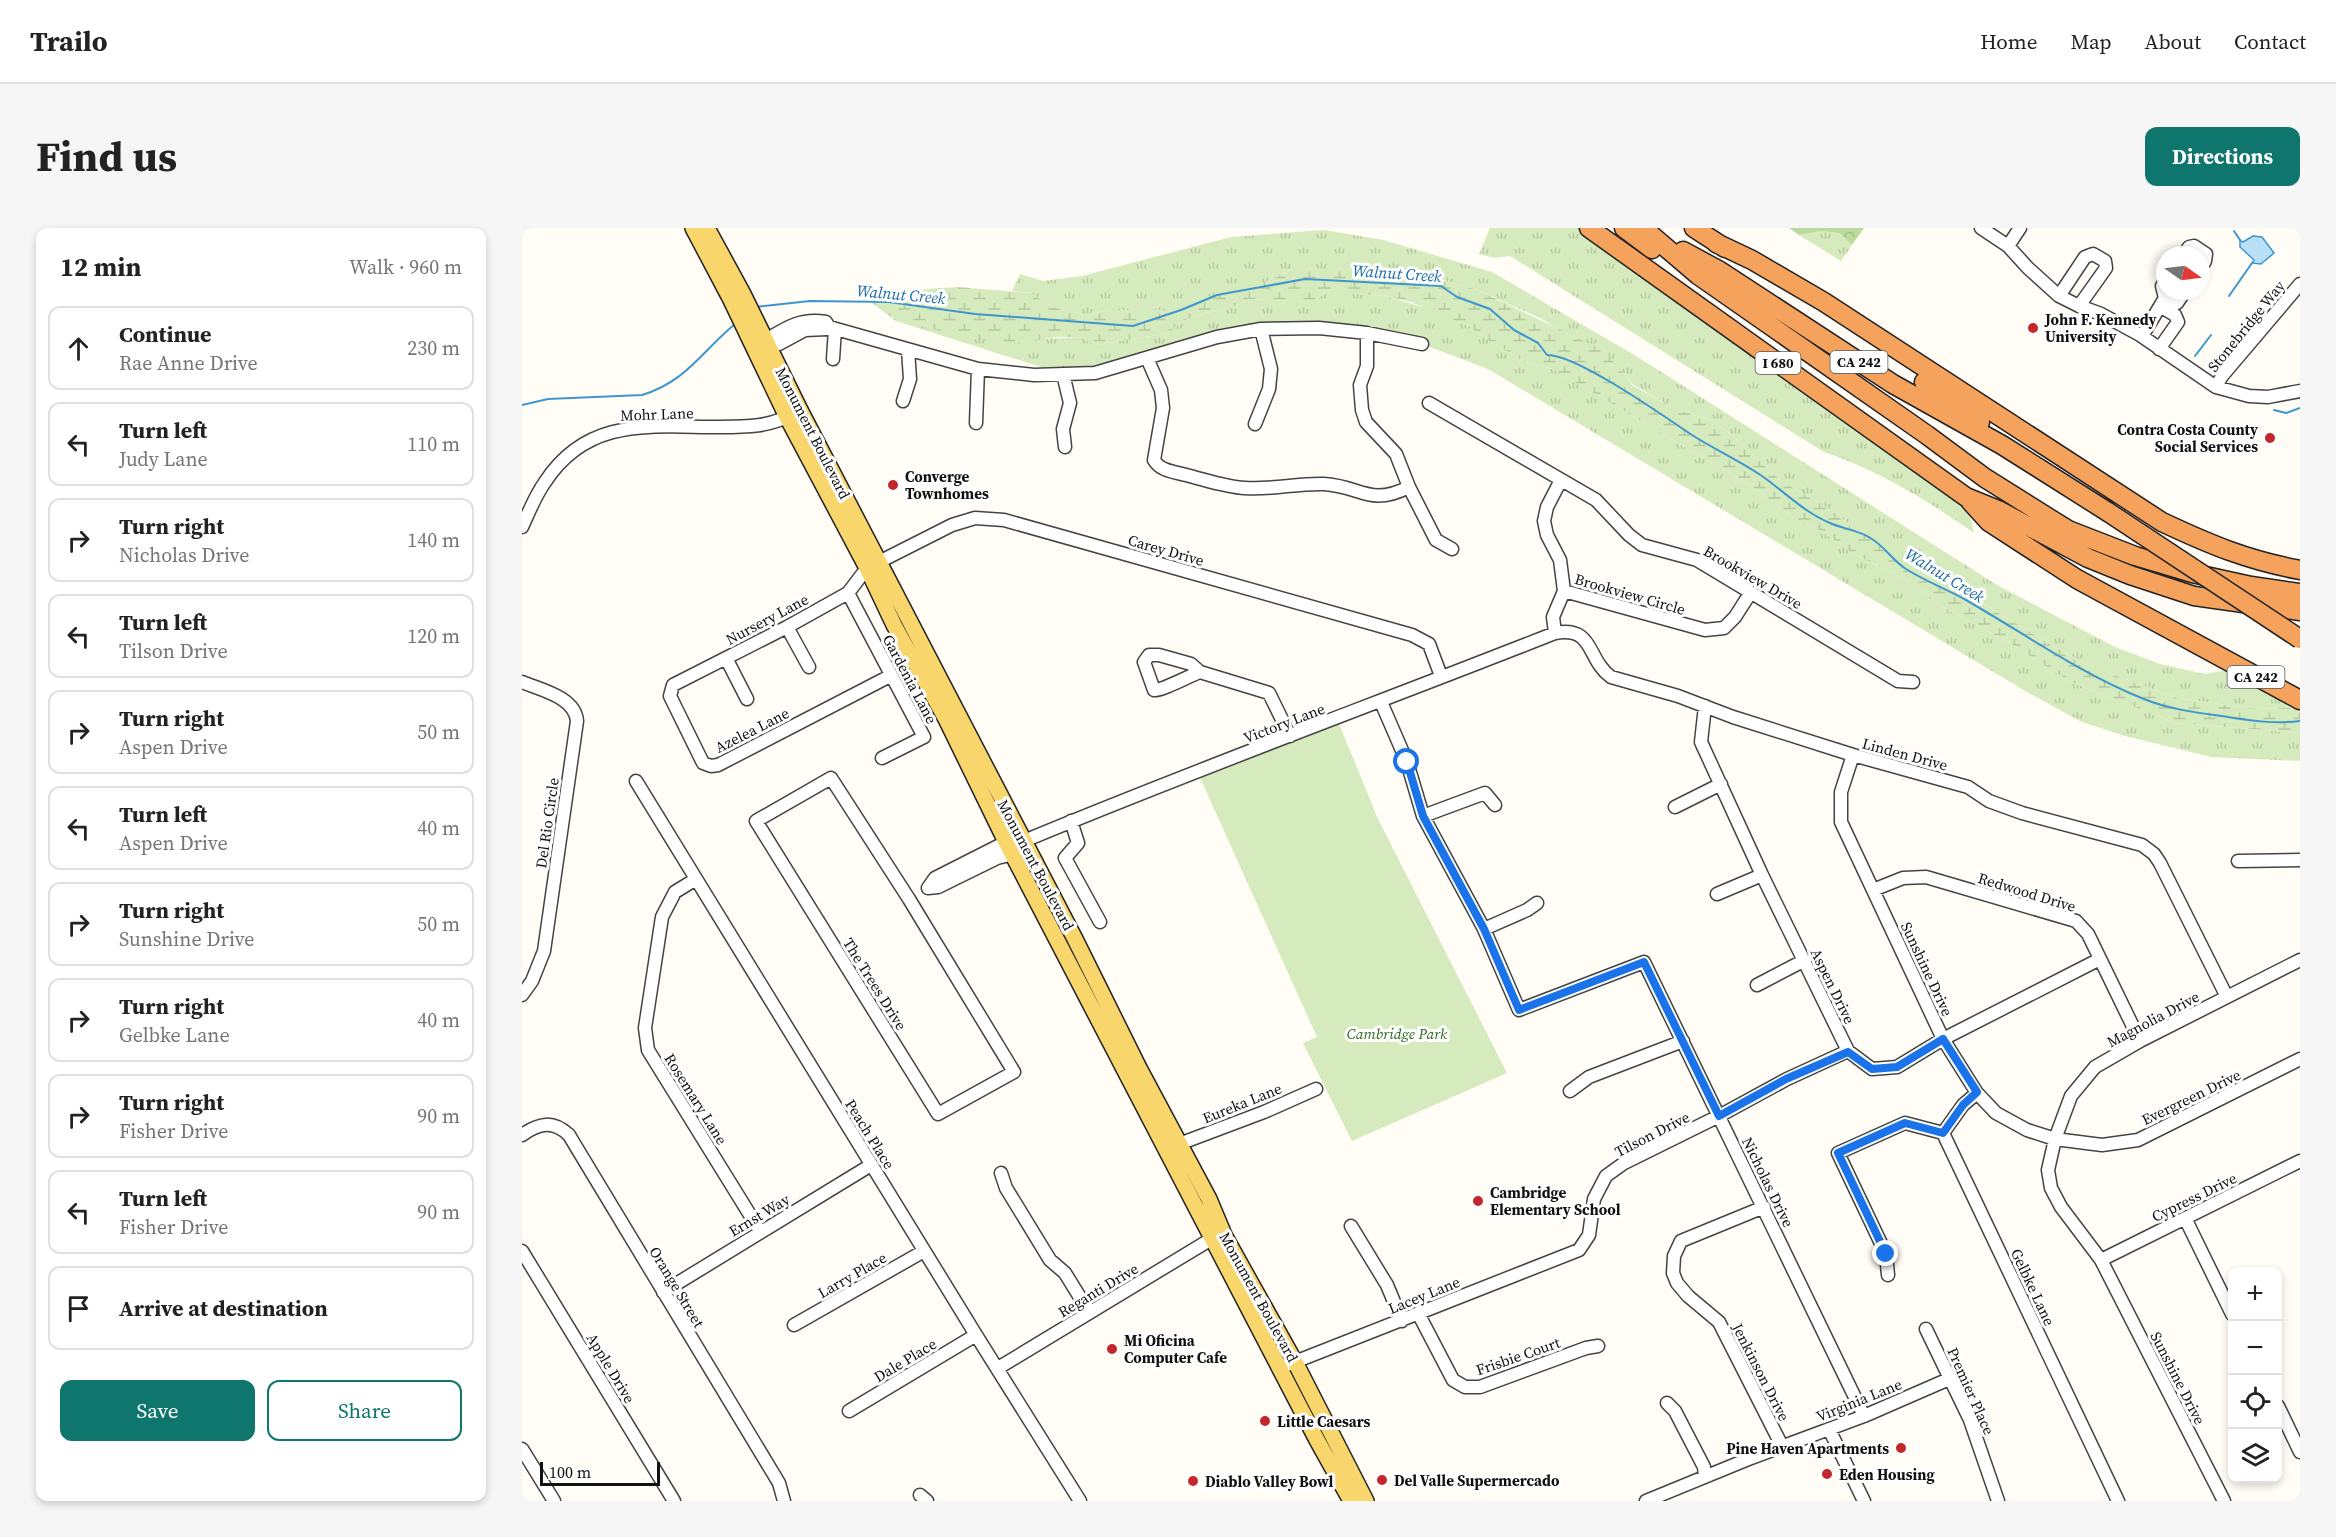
<!DOCTYPE html>
<html lang="en">
<head>
<meta charset="utf-8">
<style>
	body { margin:0; font-family:"Source Serif 4",serif; background:#f6f6f6; color:#222 }
	.controls { position:absolute; right:18px; bottom:18px; display:grid; overflow:hidden; border-radius:12px; box-shadow:0 3px 9px #0003 }
	.controls button { width:54px; height:54px; display:grid; place-items:center; padding:0; border:0; border-bottom:2px solid #e0e0e0; background:#fff; color:#222; font:30px sans-serif }
	.compass { position:absolute; left:1634px; top:18px; width:54px; height:54px; border-radius:50%; background:#fff; box-shadow:0 3px 9px #0003; rotate:104deg }
	.scale { position:absolute; left:18px; bottom:15px; width:120px; box-sizing:border-box; padding-left:6px; border:3px solid #111; border-top:0; font-size:16px; line-height:21px; white-space:nowrap; color:#111; -webkit-text-stroke:4px #fff; paint-order:stroke }
	.stop { position:absolute; width:18px; height:18px; margin:-14px; border:4px solid #1a73e8; border-radius:50%; background:#fff }
	.stop.end { background:#1a73e8; border-color:#fff; box-shadow:0 2px 6px #0008 }
	.list { margin:0; padding:0; list-style:none }
	h2 { display:flex; justify-content:space-between; align-items:center; height:78px; margin:0; padding:0 24px; font-size:26px }
	h2 small { font-size:20px; font-weight:400; color:#767676 }
	.list li { display:grid; grid-template-columns:39px 1fr auto; gap:18px; align-items:center; box-sizing:border-box; height:84px; margin:0 12px 12px; padding:0 12px; border:2px solid #e0e0e0; border-radius:12px }
	.list b { display:block; font-size:22px; white-space:nowrap }
	.list p { margin:0; font-size:20px; white-space:nowrap; color:#767676 }
	.list em { font-size:20px; font-style:normal; color:#767676 }
	.actions { display:flex; gap:12px; padding:18px 24px }
	.actions a { flex:1; padding:14px 0; border:2px solid #0f766e; border-radius:12px; text-align:center; font-size:21px; color:#0f766e }
	.actions .main { background:#0f766e; color:#fff }
	.icon { flex:none; width:33px; height:33px; fill:none; stroke:currentColor; stroke-width:2; stroke-linecap:round; stroke-linejoin:round }
	.map { position:relative; flex:none; width:1778px; height:1273px; overflow:hidden; border-radius:12px }
	header { display:flex; align-items:center; gap:36px; box-sizing:border-box; height:84px; padding:0 30px; background:#fff; border-bottom:2px solid #e0e0e0 }
	header strong { font-size:28px }
	nav { display:flex; gap:33px; margin-inline-start:auto; font-size:21px }
	.intro { display:flex; align-items:center; justify-content:space-between; box-sizing:border-box; height:144px; padding:0 36px }
	h1 { margin:0; font-size:42px }
	.button { padding:15px 27px; border-radius:12px; background:#0f766e; color:#fff; font-size:21px; font-weight:700 }
	main { display:flex; gap:36px; padding:0 36px }
	aside { flex:1; background:#fff; border-radius:12px; box-shadow:0 3px 9px #0003 }
	.map>svg:first-child { display:block }
	.grass { fill:url(#grass-tufts) }
	.forest { fill:url(#forest-crowns) }
	.wetland { fill:url(#wetland-marsh) }
	.park { fill:#d5ebbd }
	.water { fill:#b9e0f7; stroke:#3f96cf; stroke-width:1.5 }
	.lines { fill:none; stroke-linecap:round; stroke-linejoin:round }
	.stream { stroke:#3f96cf; stroke-width:2 }
	.minor-casing { stroke:#444; stroke-width:15 }
	.major-casing { stroke:#222; stroke-width:18 }
	.highway-casing { stroke:#222; stroke-width:21 }
	.minor { stroke:#fff; stroke-width:12 }
	.major { stroke:#f9d66b; stroke-width:15 }
	.highway { stroke:#f5a25d; stroke-width:18 }
	.highway-bridge-casing { stroke:#222; stroke-width:21; stroke-linecap:butt }
	.highway-bridge { stroke:#f5a25d; stroke-width:18 }
	.route { stroke:#1a73e8; stroke-width:8 }
	.poi-dot { fill:#c4262e; stroke:#fff; stroke-width:2 }
	.labels { text-anchor:middle; dominant-baseline:central; stroke-width:6; stroke-linejoin:round; paint-order:stroke }
	.shield { fill:#fff; stroke:#585858; stroke-width:1.5 }
	.shield-label { font-size:14px; font-weight:bold; fill:#111 }
	.poi-label { font-size:15px; font-weight:bold; fill:#111; stroke:#fff; text-anchor:start }
	.street-label { font-size:15px; fill:#111; stroke:#fff }
	.park-label { font-size:15px; font-style:italic; fill:#2f6b1f; stroke:#fff }
	.water-label { font-size:16px; font-style:italic; fill:#1768a6; stroke:#fff }
</style>
</head>
<body>
<header>
<strong>Trailo</strong>
<nav><a>Home</a><a>Map</a><a>About</a><a>Contact</a></nav>
</header>
<div class="intro"><h1>Find us</h1><a class="button">Directions</a></div>
<main>
<aside>
<h2>12 min<small>Walk · 960 m</small></h2>
<ul class="list">
<li><svg class="icon" aria-label="ahead" viewBox="0 0 24 24"><path d="M12 20V5M6 11l6-6 6 6"/></svg><div><b>Continue</b><p>Rae Anne Drive</p></div><em>230 m</em></li>
<li><svg class="icon" aria-label="left" viewBox="0 0 24 24"><path d="M17 20v-9H6M10 6l-5 5 5 5"/></svg><div><b>Turn left</b><p>Judy Lane</p></div><em>110 m</em></li>
<li><svg class="icon" aria-label="right" viewBox="0 0 24 24"><path d="M7 20v-9h11M14 6l5 5-5 5"/></svg><div><b>Turn right</b><p>Nicholas Drive</p></div><em>140 m</em></li>
<li><svg class="icon" aria-label="left" viewBox="0 0 24 24"><path d="M17 20v-9H6M10 6l-5 5 5 5"/></svg><div><b>Turn left</b><p>Tilson Drive</p></div><em>120 m</em></li>
<li><svg class="icon" aria-label="right" viewBox="0 0 24 24"><path d="M7 20v-9h11M14 6l5 5-5 5"/></svg><div><b>Turn right</b><p>Aspen Drive</p></div><em>50 m</em></li>
<li><svg class="icon" aria-label="left" viewBox="0 0 24 24"><path d="M17 20v-9H6M10 6l-5 5 5 5"/></svg><div><b>Turn left</b><p>Aspen Drive</p></div><em>40 m</em></li>
<li><svg class="icon" aria-label="right" viewBox="0 0 24 24"><path d="M7 20v-9h11M14 6l5 5-5 5"/></svg><div><b>Turn right</b><p>Sunshine Drive</p></div><em>50 m</em></li>
<li><svg class="icon" aria-label="right" viewBox="0 0 24 24"><path d="M7 20v-9h11M14 6l5 5-5 5"/></svg><div><b>Turn right</b><p>Gelbke Lane</p></div><em>40 m</em></li>
<li><svg class="icon" aria-label="right" viewBox="0 0 24 24"><path d="M7 20v-9h11M14 6l5 5-5 5"/></svg><div><b>Turn right</b><p>Fisher Drive</p></div><em>90 m</em></li>
<li><svg class="icon" aria-label="left" viewBox="0 0 24 24"><path d="M17 20v-9H6M10 6l-5 5 5 5"/></svg><div><b>Turn left</b><p>Fisher Drive</p></div><em>90 m</em></li>
<li><svg class="icon" aria-label="arrive" viewBox="0 0 24 24"><path d="M6 21V4h12l-3 4 3 4H6"/></svg><div><b>Arrive at destination</b></div></li>
</ul>
<div class="actions"><a class="main">Save</a><a>Share</a></div>
</aside>
<div class="map">
<svg width="1778" height="1273" viewBox="0 0 1778 1273">
	<defs>
		<pattern id="grass-tufts" width="24" height="20" patternUnits="userSpaceOnUse" patternTransform="scale(1.5)"><rect width="24" height="20" fill="#d5ebbd"/><path d="M3 7l-1-3M5 7V3M7 7l1-3M15 17l-1-3M17 17v-4M19 17l1-3" fill="none" stroke="#b6c8a1"/></pattern>
		<pattern id="forest-crowns" width="20" height="18" patternUnits="userSpaceOnUse" patternTransform="scale(1.5)"><rect width="20" height="18" fill="#b9dc9c"/><path d="M2 6a3 3 0 1 1 6 0M12 15a3 3 0 1 1 6 0" fill="none" stroke="#9ebc85"/></pattern>
		<pattern id="wetland-marsh" width="20" height="14" patternUnits="userSpaceOnUse" patternTransform="scale(1.5)"><rect width="20" height="14" fill="#d5ebbd"/><path d="M1 5h8M5 5V1M11 12h8M15 12V8" fill="none" stroke="#b6c8a1"/></pattern>
	</defs>
	<rect width="100%" height="100%" fill="#fffdf5"/>
	<path class="grass" d="M968,0H1067L1444,269L1452,305C1408,274 1354,241 1302,224L988,28L973,30L957,26Z
		M802,2L861,12L970,44L1114,128L1475,357L1593,419L1638,436L1683,446L1717,440L1778,479L1734,481L1655,470L1571,439L1533,419L1445,366L1412,358L1382,340L1351,311L1331,301L1317,287L1258,252L1204,202L1188,192L1153,181L1110,156L1101,143L1020,91L956,62L911,49L875,44L833,41H770L733,60L695,67L659,82H587L564,87L530,79L509,65L490,63L498,46L521,53L560,48L709,9Z
		M1299,3L1317,5L1330,17L1319,33L1277,7Z
		M819,59L835,66L864,68L910,82L948,99L972,116L1004,134L1031,141L1232,260L1272,290L1301,304L1332,326L1391,355L1419,378L1489,416L1549,454L1653,495L1778,505V533L1689,529L1603,508L1560,494L1505,464L966,141L900,116L845,105L739,101L541,146L374,93L419,101L523,111L558,109L574,117L647,105L660,93L684,85L707,81L727,71L791,74L805,63Z"/>
	<path class="forest" d="M1267,0H1342L1330,17L1317,5L1299,3L1277,7Z"/>
	<path class="wetland" d="M770,41H833L875,44L911,49L956,62L1078,121L1101,143L1110,157L1153,181L1188,192L1204,202L1258,252L1317,287L1331,301L1351,311L1382,340L1412,358L1445,366L1533,419L1571,439L1655,470L1734,481L1778,479V505L1653,495L1549,454L1489,416L1419,378L1391,355L1332,326L1301,304L1272,290L1232,260L1031,141L1004,134L972,116L948,99L889,74L864,68L835,66L819,59L805,63L791,74L727,71L707,81L684,85L660,93L647,105L574,117L558,109H535L482,117L374,93L349,74L367,64L435,59L509,65L530,79L564,87L587,82H659L695,67L733,60Z"/>
	<path class="park" d="M815,491L856,591L985,845L830,913L781,815L795,809L675,543Z"/>
	<path class="water" d="M1731,8L1740,9L1752,25L1739,36L1730,35L1732,32L1718,19V12L1721,14Z"/>
	<g class="lines">
		<path class="stream" d="M1712,3L1718,12
			M1707,68L1730,35
			M234,79L288,73L367,74L453,86L611,98L659,82L695,67L783,51L919,58L935,69L968,81L992,102L1016,115L1025,127C1054,126 1143,189 1170,207C1192,221 1216,232 1237,246C1261,262 1281,284 1308,295C1321,301 1337,302 1350,311C1363,319 1371,333 1384,341C1403,353 1424,361 1444,372C1503,406 1559,446 1622,471C1649,482 1678,485 1706,489C1731,493 1753,496 1778,493
			M1673,128L1689,107
			M0,177L26,171L120,167C164,154 180,123 213,96
			M1752,182L1764,185L1778,180"/>
		<g class="minor-casing">
			<path id="minor" d="M1459,0L1486,18L1506,40L1537,68L1557,78L1579,86L1618,107L1694,159L1727,168L1746,169L1778,163
				M1486,18L1498,0
				M1662,27L1667,19L1672,18L1684,26L1683,33L1679,40
				M1537,68L1563,29L1571,26L1583,33L1584,40L1557,78
				M1643,70L1655,75L1663,63
				M845,105V138L838,157L840,182L844,194L874,226L887,259L914,312L930,321
				M1620,108L1643,70L1640,58L1643,53
				M244,112C265,99 279,90 304,94L307,99L456,141L512,147L573,145L695,109L739,101L797,100L845,105L900,116
				M241,121L257,116L283,102L305,101
				M1637,121L1656,94L1653,87L1638,78
				M625,130L639,162L641,180L632,232C638,243 653,244 664,247C684,252 703,259 723,260C749,262 776,255 802,256C839,258 847,279 887,259
				M311,131L313,101
				M541,146L548,175L541,201L543,219
				M1694,159L1700,148L1778,56
				M381,173L388,151L386,122
				M907,175L1074,272L1107,307L1120,317L1175,332L1376,453L1391,454
				M454,195L456,141
				M733,196L747,161L749,141L739,101
				M1039,252L1025,279L1022,293L1025,307L1038,332L1042,363L1183,402L1202,400L1213,389L1229,364
				M0,299C7,284 13,268 23,254C66,188 130,199 197,199C225,199 248,199 273,185
				M326,365L402,509L360,530
				M265,399L287,439
				M1033,405L1031,389L1042,363
				M204,430L225,471
				M678,444C667,448 639,463 632,462L622,434L627,427H637L669,436L678,444L747,465L768,508
				M368,448L196,537L189,538L181,535L148,468L151,457L265,399L326,365L345,340L430,297L453,290L482,292L890,407L907,416L919,448
				M0,454C19,462 53,469 55,493L22,723L10,753L0,767
				M859,474L885,534L901,588L962,701L997,782L1122,734L1342,1188
				M1183,478L1179,514L1240,647L1326,823L1350,841L1375,839L1421,811L1578,731
				M1331,527L1319,564V594L1421,811L1455,865L1474,885L1505,902L1533,911L1526,942L1529,960L1539,979L1579,1032L1702,1273
				M309,550L387,671L492,844L416,886L234,593Z
				M114,553L454,1107L558,1273
				M1153,579L1199,556
				M901,588L963,565L973,577
				M549,593L556,615L543,630L578,694
				M502,613L492,626L475,630L416,659L406,660L413,650L484,614L502,613C677,540 856,475 1033,405C1073,398 1064,431 1089,449L1156,468L1211,489L1331,527L1446,559L1467,573L1500,585L1620,617L1632,626L1638,635L1705,769
				M1716,633L1778,632
				M174,651L153,664L140,689L123,800L126,822L238,1003
				M1351,662L1381,650L1404,649L1554,693L1566,706L1618,813
				M1195,666L1240,647
				M962,701L1005,682L1015,675
				M1778,732L1618,813L1573,839L1549,868L1533,911L1580,917L1616,912L1778,831
				M1235,757L1283,732
				M1048,863L1067,849L1161,813
				M1455,865L1441,877L1421,905L1596,1273
				M0,907C17,895 31,892 47,907L257,1255L262,1273
				M657,916L742,884L794,861
				M479,945L484,960L528,1032L543,1045L567,1084
				M1242,979L1159,1013L1152,1028L1151,1045L1155,1055L1166,1068L1197,1094L1260,1218
				M1663,990L1710,1086
				M829,998L865,1057L880,1093
				M0,1023L152,1273
				M1579,1032L1778,933
				M1366,1047L1364,1026L1316,925L1383,895L1421,905
				M141,1064L349,937
				M896,1085L931,1152L943,1159H958L1064,1120L1076,1118
				M272,1097L402,1023
				M1404,1101L1448,1192L1476,1273
				M765,1137L1057,1022L1067,1007L1072,971L1084,948L1102,935L1197,888L1265,851L1326,823
				M476,1140L691,1010
				M1145,1175L1153,1183L1182,1239L1183,1249
				M1756,1178L1778,1224
				M327,1183L454,1107
				M1307,1201L1342,1273
				M0,1221L32,1273
				M398,1267L405,1273
				M1124,1273L1224,1232L1342,1188L1427,1151"/>
		</g>
		<g class="major-casing">
			<path id="major" d="M171,0L209,72L265,189L345,340L372,397L425,493L484,614L795,1212L829,1273
				M185,0L220,64L278,182L553,711L617,840L687,971L702,1007L773,1134L844,1273"/>
		</g>
		<g class="highway-casing">
			<path id="highway" d="M1067,0L1444,269L1476,282L1566,330L1608,347L1672,368L1778,383
				M1102,0L1130,21
				M1121,0L1176,47L1405,207L1463,250L1546,302L1613,328L1670,345L1729,358L1778,365
				M1172,0L1203,20
				M1194,15L1230,32L1302,74L1640,294C1689,317 1725,332 1778,342
				M1161,23L1198,43L1371,156L1480,217L1586,284
				M1402,154L1458,194
				M1448,273L1467,294L1555,351L1778,472"/>
		</g>
		<use href="#minor" class="minor"/>
		<use href="#major" class="major"/>
		<use href="#highway" class="highway"/>
		<g class="highway-bridge-casing">
			<path id="highway-bridge" d="M1586,284L1778,411"/>
		</g>
		<use href="#highway-bridge" class="highway-bridge"/>
	</g>
	<g class="lines">
		<path class="route" d="M885,534L901,588L962,701L997,782L1122,734L1197,888L1264,851L1326,824L1350,841L1375,839L1421,811L1455,864L1441,877L1421,905L1383,895L1316,925L1364,1026"/>
	</g>
	<g class="poi-dot">
		<circle cx="1511" cy="100" r="6"/>
		<circle cx="1748" cy="210" r="6"/>
		<circle cx="371" cy="257" r="6"/>
		<circle cx="956" cy="973" r="6"/>
		<circle cx="590" cy="1121" r="6"/>
		<circle cx="743" cy="1193" r="6"/>
		<circle cx="1379" cy="1220" r="6"/>
		<circle cx="1305" cy="1246" r="6"/>
		<circle cx="860" cy="1252" r="6"/>
		<circle cx="671" cy="1253" r="6"/>
	</g>
	<g class="labels">
		<g class="shield">
			<rect x="1308.5" y="123" width="57" height="22" rx="4.5"/>
			<rect x="1233.5" y="124" width="45" height="22" rx="4.5"/>
			<rect x="1705.5" y="438" width="57" height="22" rx="4.5"/>
		</g>
		<g class="shield-label">
			<text x="1337" y="134">CA 242</text>
			<text x="1256" y="135">I 680</text>
			<text x="1734" y="449">CA 242</text>
		</g>
		<g class="poi-label">
			<text x="1523" y="91">John F. Kennedy<tspan x="1523" dy="17">University</tspan></text>
			<text x="1736" y="201" text-anchor="end">Contra Costa County<tspan x="1736" dy="17">Social Services</tspan></text>
			<text x="383" y="248">Converge<tspan x="383" dy="17">Townhomes</tspan></text>
			<text x="968" y="964">Cambridge<tspan x="968" dy="17">Elementary School</tspan></text>
			<text x="602" y="1112">Mi Oficina<tspan x="602" dy="17">Computer Cafe</tspan></text>
			<text x="755" y="1193">Little Caesars</text>
			<text x="1367" y="1220" text-anchor="end">Pine Haven Apartments</text>
			<text x="1317" y="1246">Eden Housing</text>
			<text x="872" y="1252">Del Valle Supermercado</text>
			<text x="683" y="1253">Diablo Valley Bowl</text>
		</g>
		<g class="street-label">
			<text transform="translate(1724 98) rotate(-51)">Stonebridge Way</text>
			<text transform="translate(135 186) rotate(-2)">Mohr Lane</text>
			<text transform="translate(291 205) rotate(63)">Monument Boulevard</text>
			<text transform="translate(644 322) rotate(16)">Carey Drive</text>
			<text transform="translate(1231 349) rotate(30)">Brookview Drive</text>
			<text transform="translate(1108 366) rotate(16)">Brookview Circle</text>
			<text transform="translate(245 391) rotate(-28)">Nursery Lane</text>
			<text transform="translate(388 451) rotate(62)">Gardenia Lane</text>
			<text transform="translate(762 495) rotate(-21)">Victory Lane</text>
			<text transform="translate(230 502) rotate(-27)">Azelea Lane</text>
			<text transform="translate(1383 526) rotate(15)">Linden Drive</text>
			<text transform="translate(25 595) rotate(-82)">Del Rio Circle</text>
			<text transform="translate(514 637) rotate(62)">Monument Boulevard</text>
			<text transform="translate(1505 664) rotate(17)">Redwood Drive</text>
			<text transform="translate(1405 741) rotate(65)">Sunshine Drive</text>
			<text transform="translate(353 756) rotate(58)">The Trees Drive</text>
			<text transform="translate(1311 758) rotate(64)">Aspen Drive</text>
			<text transform="translate(1631 791) rotate(-28)">Magnolia Drive</text>
			<text transform="translate(1669 869) rotate(-26)">Evergreen Drive</text>
			<text transform="translate(174 871) rotate(58)">Rosemary Lane</text>
			<text transform="translate(720 875) rotate(-22)">Eureka Lane</text>
			<text transform="translate(348 906) rotate(58)">Peach Place</text>
			<text transform="translate(1130 906) rotate(-27)">Tilson Drive</text>
			<text transform="translate(1246 954) rotate(64)">Nicholas Drive</text>
			<text transform="translate(1672 969) rotate(-26)">Cypress Drive</text>
			<text transform="translate(237 987) rotate(-31)">Ernst Way</text>
			<text transform="translate(330 1047) rotate(-30)">Larry Place</text>
			<text transform="translate(155 1059) rotate(59)">Orange Street</text>
			<text transform="translate(1511 1059) rotate(65)">Gelbke Lane</text>
			<text transform="translate(576 1062) rotate(-31)">Reganti Drive</text>
			<text transform="translate(902 1067) rotate(-22)">Lacey Lane</text>
			<text transform="translate(737 1069) rotate(61)">Monument Boulevard</text>
			<text transform="translate(996 1128) rotate(-19)">Frisbie Court</text>
			<text transform="translate(383 1132) rotate(-31)">Dale Place</text>
			<text transform="translate(89 1140) rotate(59)">Apple Drive</text>
			<text transform="translate(1239 1144) rotate(63)">Jenkinson Drive</text>
			<text transform="translate(1656 1150) rotate(63)">Sunshine Drive</text>
			<text transform="translate(1449 1163) rotate(66)">Premier Place</text>
			<text transform="translate(1337 1172) rotate(-22)">Virginia Lane</text>
		</g>
		<g class="park-label">
			<text x="875" y="805">Cambridge Park</text>
		</g>
		<g class="water-label">
			<text transform="translate(875 45) rotate(4)">Walnut Creek</text>
			<text transform="translate(379 66) rotate(5)">Walnut Creek</text>
			<text transform="translate(1423 347) rotate(31)">Walnut Creek</text>
		</g>
	</g>
</svg>
<div class="controls">
<button>+</button>
<button>−</button>
<button><svg class="icon" aria-label="locate" viewBox="0 0 24 24"><circle cx="12" cy="12" r="6"/><path d="M12 2v4M12 18v4M2 12h4M18 12h4"/></svg></button>
<button><svg class="icon" aria-label="layers" viewBox="0 0 24 24"><path d="M12 4l9 5-9 5-9-5zM3 14l9 5 9-5"/></svg></button>
</div>
<svg class="compass" viewBox="-18 -18 36 36"><path d="M0-13l5 13h-10z" fill="#e53935"/><path d="M0 13l5-13h-10z" fill="#767676"/></svg>
<div class="scale">100 m</div>
<div class="stop" style="left:885px;top:534px"></div>
<div class="stop end" style="left:1364px;top:1026px"></div>
</div>
</main>
</body>
</html>
